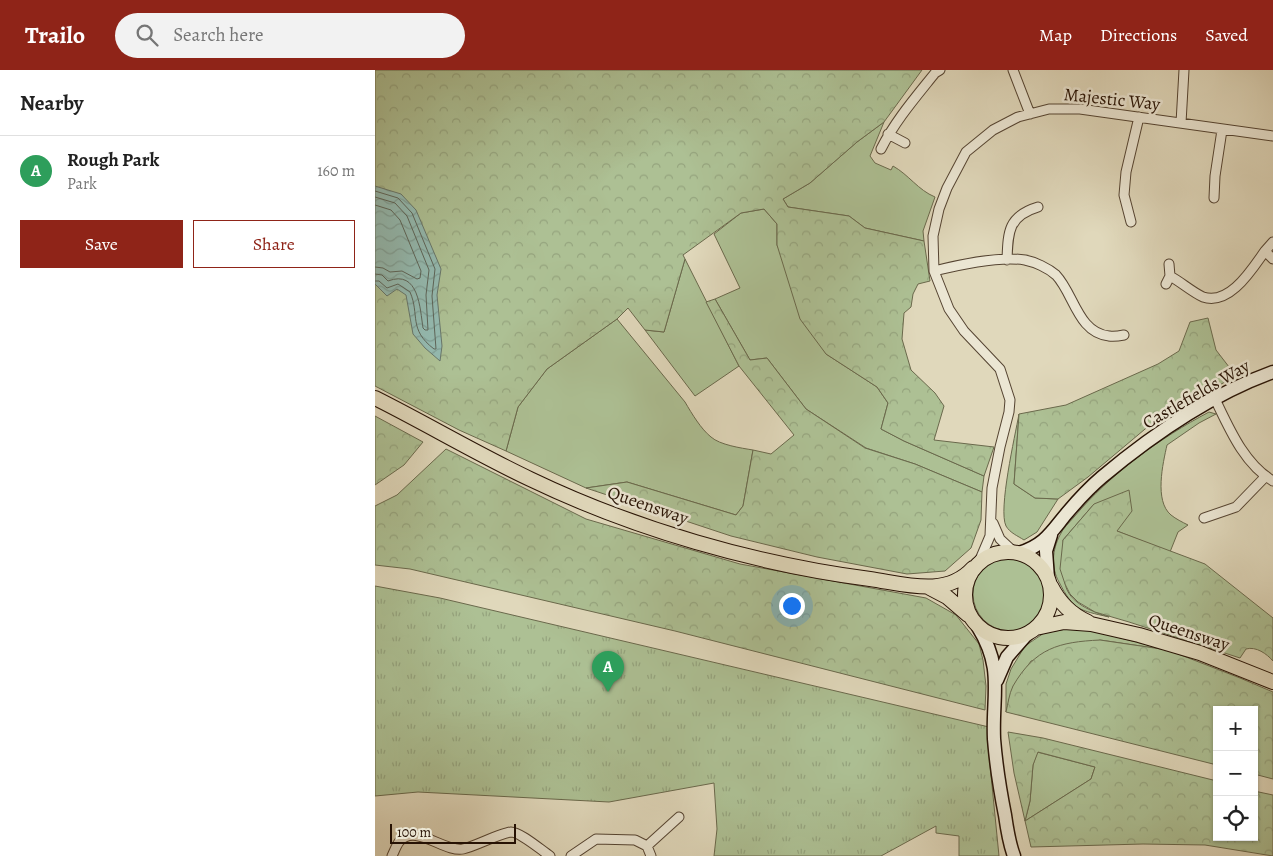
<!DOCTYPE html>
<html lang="en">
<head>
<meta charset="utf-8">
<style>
	body { margin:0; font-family:Alegreya,serif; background:#f2f2f2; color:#222 }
	.controls { position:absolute; right:15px; bottom:15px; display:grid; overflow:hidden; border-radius:0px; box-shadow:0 1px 4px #0004 }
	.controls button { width:45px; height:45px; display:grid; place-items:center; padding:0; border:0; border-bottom:1px solid #e0e0e0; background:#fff; color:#222; font:25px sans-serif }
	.scale { position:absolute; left:15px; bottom:12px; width:126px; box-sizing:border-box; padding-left:5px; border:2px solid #271204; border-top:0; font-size:14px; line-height:18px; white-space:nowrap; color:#271204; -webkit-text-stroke:4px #ebe6d3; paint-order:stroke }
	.you { position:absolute; left:416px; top:535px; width:18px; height:18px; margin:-12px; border:4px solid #fff; border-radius:50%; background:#1a73e8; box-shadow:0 0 0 8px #1a73e833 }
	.badge { display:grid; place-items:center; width:32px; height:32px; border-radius:50%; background:#8f2418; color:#fff; font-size:16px; font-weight:700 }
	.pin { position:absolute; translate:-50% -41px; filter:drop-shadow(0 1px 2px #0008) }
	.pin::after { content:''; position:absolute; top:26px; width:18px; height:15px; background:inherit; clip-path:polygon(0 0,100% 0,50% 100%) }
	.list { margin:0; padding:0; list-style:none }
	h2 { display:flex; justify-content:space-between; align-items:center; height:65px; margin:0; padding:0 20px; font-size:21px }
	h2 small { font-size:16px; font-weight:400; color:#767676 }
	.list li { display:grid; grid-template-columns:32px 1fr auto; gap:15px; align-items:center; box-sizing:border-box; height:70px; padding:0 20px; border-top:1px solid #e0e0e0 }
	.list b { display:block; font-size:19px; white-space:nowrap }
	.list p { margin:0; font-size:16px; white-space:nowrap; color:#767676 }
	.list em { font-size:16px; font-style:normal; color:#767676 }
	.actions { display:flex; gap:10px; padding:15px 20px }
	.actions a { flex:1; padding:11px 0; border:1px solid #8f2418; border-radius:0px; text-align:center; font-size:18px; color:#8f2418 }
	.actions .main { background:#8f2418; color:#fff }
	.icon { flex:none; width:28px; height:28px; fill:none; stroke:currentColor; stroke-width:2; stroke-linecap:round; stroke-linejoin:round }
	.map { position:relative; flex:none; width:898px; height:786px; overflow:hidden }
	header { display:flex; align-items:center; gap:30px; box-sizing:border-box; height:70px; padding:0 25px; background:#8f2418; color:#fff }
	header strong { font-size:24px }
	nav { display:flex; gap:28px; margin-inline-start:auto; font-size:18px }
	.search { width:350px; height:45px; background:#f2f2f2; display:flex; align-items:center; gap:12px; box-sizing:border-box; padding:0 18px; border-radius:28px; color:#767676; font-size:19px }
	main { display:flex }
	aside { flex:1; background:#fff }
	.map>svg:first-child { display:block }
	.grass { fill:#adc094; stroke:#6a694c }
	.forest { fill:url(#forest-crowns); stroke:#6a694c; fill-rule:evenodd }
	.park { fill:url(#park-tufts); stroke:#6a694c }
	.water { fill:url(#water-waves); stroke:#68776b }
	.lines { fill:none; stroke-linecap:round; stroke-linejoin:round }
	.shore { stroke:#5e665a; stroke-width:1 }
	.minor-casing { stroke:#554432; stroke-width:11 }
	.secondary-casing { stroke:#271204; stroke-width:15 }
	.primary-casing { stroke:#271204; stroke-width:16 }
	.minor { stroke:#ebe6d3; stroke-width:9 }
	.secondary { stroke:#ebe6d3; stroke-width:12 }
	.primary { stroke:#e0d8bb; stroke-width:14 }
	.labels { text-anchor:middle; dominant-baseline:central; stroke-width:5; stroke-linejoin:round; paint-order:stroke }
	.street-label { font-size:18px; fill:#271204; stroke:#ebe6d3 }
</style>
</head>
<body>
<header>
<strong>Trailo</strong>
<div class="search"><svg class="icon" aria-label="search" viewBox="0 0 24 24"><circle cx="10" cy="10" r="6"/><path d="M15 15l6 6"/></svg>Search here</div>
<nav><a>Map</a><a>Directions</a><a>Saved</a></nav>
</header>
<main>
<aside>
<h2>Nearby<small></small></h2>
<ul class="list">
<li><span class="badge" style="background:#2e9e5b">A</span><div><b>Rough Park</b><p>Park</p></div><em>160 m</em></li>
</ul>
<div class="actions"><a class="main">Save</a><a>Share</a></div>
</aside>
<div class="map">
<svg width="898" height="786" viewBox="0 0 898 786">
	<defs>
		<pattern id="forest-crowns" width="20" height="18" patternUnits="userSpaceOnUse" patternTransform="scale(1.25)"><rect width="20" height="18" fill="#adc094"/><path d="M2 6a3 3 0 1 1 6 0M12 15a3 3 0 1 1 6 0" fill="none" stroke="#95a47e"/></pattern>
		<pattern id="park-tufts" width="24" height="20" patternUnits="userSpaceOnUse" patternTransform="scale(1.25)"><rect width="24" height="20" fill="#adc094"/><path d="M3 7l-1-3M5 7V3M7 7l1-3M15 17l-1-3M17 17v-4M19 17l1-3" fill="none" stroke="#95a47e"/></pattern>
		<pattern id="water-waves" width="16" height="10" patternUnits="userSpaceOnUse" patternTransform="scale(1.25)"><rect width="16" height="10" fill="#94bab0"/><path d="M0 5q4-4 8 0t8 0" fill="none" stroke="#809f96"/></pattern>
	</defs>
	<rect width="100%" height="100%" fill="#e0d8bb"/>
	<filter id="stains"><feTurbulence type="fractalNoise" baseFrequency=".004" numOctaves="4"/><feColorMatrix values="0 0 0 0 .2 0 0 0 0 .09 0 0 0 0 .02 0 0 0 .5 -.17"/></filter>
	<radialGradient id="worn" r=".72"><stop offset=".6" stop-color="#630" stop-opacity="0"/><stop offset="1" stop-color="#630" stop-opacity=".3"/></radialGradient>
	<path class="grass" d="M509,52L495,86L500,93L516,100L518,96C534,105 543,120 560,127L548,161L549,171L490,158L474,146L413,137L408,129L435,113L482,72Z
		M389,139L402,154V175L451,284L502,317L513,333L506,359L529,371L609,406L607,422L540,394L491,378L431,339L392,288L375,290L340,229L365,218L339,164L366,143Z
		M310,189L364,296L320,326L270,260L289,262Z
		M242,249L310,332C317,344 326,359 336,367C345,375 366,378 378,380L368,436L361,445L252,412L211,418L131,381L143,337L172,299Z
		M834,342L841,344L824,353L792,375C788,393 779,431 796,445C801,449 807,452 813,455L803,462L795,482L742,461L719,434L688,470C689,484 687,500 690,513C693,533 718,542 734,547C704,540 699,541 684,512C676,498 677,480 685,465C688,458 694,453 699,447C735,404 785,368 834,342Z
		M644,344L639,414L660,428L683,429L662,462L649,470C643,466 635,463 631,456C623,440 640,366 644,344Z
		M598 524a37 37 0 1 1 74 0a37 37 0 1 1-74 0Z
		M702,557L793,580L725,570L656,591L638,617L631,642V614L636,599L650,576L669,563Z
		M662,682L720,697L716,709L650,751L655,731L658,695Z"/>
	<path class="forest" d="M0,0H547L509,52L482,72L435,113L408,129L413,137L474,146L490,158L549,171L555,211L543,214L538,224L536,237L529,243L527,269L536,300L560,323L569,336L559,370L619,377L609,406L529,371L506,359L513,333L502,317L451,284L425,249L402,175V154L389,139L366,143L308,185L310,189L289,262L270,260L253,238L242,249L172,299L143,337L131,381L84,360L0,316Z
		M340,229L375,290L392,288L431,339L490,378L540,394L607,422L606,450L596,478L570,501L532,504L442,487L356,466L211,418L252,412L361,445L368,436L378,380L396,384L419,365L364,296L331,232Z
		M833,248L841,280L861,306L782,349L713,407L683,429L660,428L639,414L644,344L691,335L783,294L804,281L815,252Z
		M0,346L48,372L29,395L0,415Z
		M71,379L211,449L365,494L551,528L581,545L604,574L608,590L611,616L610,640L300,561L35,499L0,495V436L22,425Z
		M754,420L757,441L742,461L830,494L898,548V591C892,584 881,576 871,579L865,588L754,552L720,542L703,532L695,524L690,514L685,499L688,470L719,434Z
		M725,570L793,580L865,608L898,622V709L879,704V640H842V695L631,642C633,634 634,624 638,616C660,578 684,572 725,570Z
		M633,662L668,668L842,711V767H879V721L898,725V786L830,775L768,774L656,777L639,703ZM663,682L720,697L716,709L650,751L655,731L658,695Z"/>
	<path class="park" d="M0,516L65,528L614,657L613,675L624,786H584V766L561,763V756L506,786H339L342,759L339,713L234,732L43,722L0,726Z"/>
	<path class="water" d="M0,116L26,124L41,140L66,199L62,225L67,276L65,291L50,278L38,264L31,225L22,219L12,226L0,214Z"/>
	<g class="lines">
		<path class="shore" d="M0,121L23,128L37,143L60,199L57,226L61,279H59C33,259 45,245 35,222L23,214L12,218L4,211H0
			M0,127L20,133L32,146L54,200L51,225L53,260H50L48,258C45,239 44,199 13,211L7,205L0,204
			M0,135L16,140L25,150L46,201L45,208L42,209L27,201L15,202L8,198L0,197"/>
		<g class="minor-casing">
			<path id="minor" d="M638,0L655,44
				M806,53L809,0
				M513,64L530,73
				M506,79C520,51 540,28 560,3L565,0
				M839,128L840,106L847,60
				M756,152L749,125L751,102L764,47
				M890,181L898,172
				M632,190C633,162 633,146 663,137
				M794,194L795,206
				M559,201C583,195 626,186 650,190C660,192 673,198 681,205C699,224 703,263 734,266C739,267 744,266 749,265
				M791,214L795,206C806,212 817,222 828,227C855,236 877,199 890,181L898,189
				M840,329C854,358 869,394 898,411
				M829,448L861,437L891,406
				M618,453L625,469L639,482
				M604,492L615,466L617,418L625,377L634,342L635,330L625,299L589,261L574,239L559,201L558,166L564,139L572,118L591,82L618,60L643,47L674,39H705L898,66
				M272,776L304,747
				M17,786C19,782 21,776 24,772C39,752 70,783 88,779C101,776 125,763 136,762C145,762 166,780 175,786
				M196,786L221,769L260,770L272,776L276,786"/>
		</g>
		<g class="secondary-casing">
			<path id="secondary" d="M644,483C670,475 676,462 692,443C703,430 714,418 727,407C776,366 837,324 898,302
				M673,509L671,481L676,465
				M603,557C629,599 617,624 619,669C621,694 625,720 630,745C632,759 634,773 639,786
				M622,610L632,587L653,563"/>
		</g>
		<g class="primary-casing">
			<path id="primary" d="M0,328C52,354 102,384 155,409C259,459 380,494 495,509C530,514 571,528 598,498
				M590 525a43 43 0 1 1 86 0a43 43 0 1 1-86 0Z
				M676,516C684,532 697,545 713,552
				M553,517L572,527L593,545
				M661,558L689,552L716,554L764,565L825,583L898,612"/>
		</g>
		<use href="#minor" class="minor"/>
		<use href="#secondary" class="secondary"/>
		<use href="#primary" class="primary"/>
	</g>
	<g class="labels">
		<g class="street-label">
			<text transform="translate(737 29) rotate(6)">Majestic Way</text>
			<text transform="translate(821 324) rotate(-30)">Castlefields Way</text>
			<text transform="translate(273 435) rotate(19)">Queensway</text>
			<text transform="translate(814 562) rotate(18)">Queensway</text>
		</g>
	</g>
	<rect width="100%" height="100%" filter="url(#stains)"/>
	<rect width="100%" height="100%" fill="url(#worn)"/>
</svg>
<div class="controls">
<button>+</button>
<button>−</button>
<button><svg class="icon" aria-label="locate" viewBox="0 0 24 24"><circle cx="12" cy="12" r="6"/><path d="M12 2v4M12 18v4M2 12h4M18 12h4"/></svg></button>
</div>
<div class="scale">100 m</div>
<div class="you"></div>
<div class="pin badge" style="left:233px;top:622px;background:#2e9e5b">A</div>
</div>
</main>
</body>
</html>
